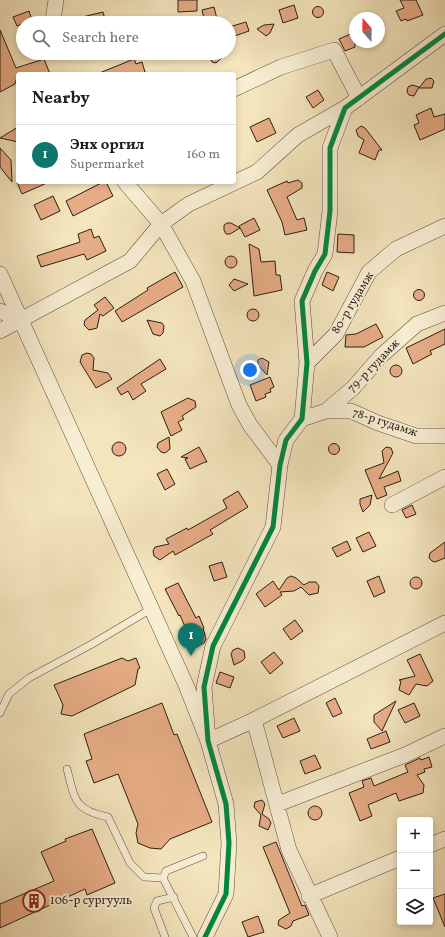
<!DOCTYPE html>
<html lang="en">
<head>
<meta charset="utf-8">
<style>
	body { margin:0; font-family:Vollkorn,serif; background:#f2f2f2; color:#202124 }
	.controls { position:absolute; right:12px; bottom:12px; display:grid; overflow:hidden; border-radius:4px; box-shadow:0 2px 6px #0003 }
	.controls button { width:36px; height:36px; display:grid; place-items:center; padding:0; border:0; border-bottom:1px solid #e0e0e0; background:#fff; color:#202124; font:20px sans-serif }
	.compass { position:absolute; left:349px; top:12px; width:36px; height:36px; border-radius:50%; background:#fff; box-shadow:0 2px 6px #0003; rotate:340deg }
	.you { position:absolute; left:250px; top:370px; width:14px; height:14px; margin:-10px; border:3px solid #fff; border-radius:50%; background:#1a73e8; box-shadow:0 0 0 6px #1a73e833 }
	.badge { display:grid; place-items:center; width:26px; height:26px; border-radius:50%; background:#0f766e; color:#fff; font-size:13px; font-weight:700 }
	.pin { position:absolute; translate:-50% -33px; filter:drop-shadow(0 1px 2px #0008) }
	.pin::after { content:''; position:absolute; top:21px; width:14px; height:12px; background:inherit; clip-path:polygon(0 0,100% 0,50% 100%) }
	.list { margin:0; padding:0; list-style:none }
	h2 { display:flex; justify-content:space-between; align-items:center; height:52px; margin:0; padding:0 16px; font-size:17px }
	h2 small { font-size:13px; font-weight:400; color:#757577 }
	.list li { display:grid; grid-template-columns:26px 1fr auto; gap:12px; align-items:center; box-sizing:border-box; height:60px; padding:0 16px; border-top:1px solid #e0e0e0 }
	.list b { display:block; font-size:15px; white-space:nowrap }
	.list p { margin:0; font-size:13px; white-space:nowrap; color:#757577 }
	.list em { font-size:13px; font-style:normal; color:#757577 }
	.icon { flex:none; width:22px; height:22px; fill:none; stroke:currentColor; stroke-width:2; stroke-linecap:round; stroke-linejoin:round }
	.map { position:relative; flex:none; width:445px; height:937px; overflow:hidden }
	.search { position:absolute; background:#fff; box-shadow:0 2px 6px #0003; left:16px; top:16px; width:220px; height:44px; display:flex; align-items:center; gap:10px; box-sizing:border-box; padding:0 14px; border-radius:22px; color:#757577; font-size:15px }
	.panel { position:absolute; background:#fff; box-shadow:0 2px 6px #0003; left:16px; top:72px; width:220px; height:112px; border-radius:4px }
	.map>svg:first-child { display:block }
	.building { fill:#e7ad86; stroke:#2b1e15 }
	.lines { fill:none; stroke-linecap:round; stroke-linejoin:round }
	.service-casing { stroke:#5d503f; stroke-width:8 }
	.minor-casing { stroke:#5d503f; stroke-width:16 }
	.service { stroke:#f8eed4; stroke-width:7 }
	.minor { stroke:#f8eed4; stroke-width:15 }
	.cycleway-casing { stroke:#f8eed4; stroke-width:8 }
	.cycleway { stroke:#00873e; stroke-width:5 }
	.labels { text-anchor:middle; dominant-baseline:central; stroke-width:4; stroke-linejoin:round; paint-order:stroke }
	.street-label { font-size:12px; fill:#2b1e15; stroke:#f8eed4 }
	.poi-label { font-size:12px; fill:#2b1e15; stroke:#f8eed4; text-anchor:start }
</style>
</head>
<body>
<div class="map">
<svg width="445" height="937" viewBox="0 0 445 937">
	<rect width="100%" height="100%" fill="#f4e5bd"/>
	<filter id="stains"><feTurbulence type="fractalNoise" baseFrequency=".005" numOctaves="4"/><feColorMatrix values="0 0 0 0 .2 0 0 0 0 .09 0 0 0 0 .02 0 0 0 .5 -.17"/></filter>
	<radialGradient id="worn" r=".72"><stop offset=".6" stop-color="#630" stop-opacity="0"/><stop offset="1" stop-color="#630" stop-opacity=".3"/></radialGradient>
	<path class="building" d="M178,0H197V11L178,12Z
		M400,0H416L423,15L407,21L406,19L401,21L396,11L404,8Z
		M294,5L298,18L283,23L279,10Z
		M312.5 12a5.5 5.5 0 1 1 11 0a5.5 5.5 0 1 1-11 0Z
		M214,7L218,23H205L202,10Z
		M29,11L32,20L17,26L13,17Z
		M103,12L106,23H75L74,19Z
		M246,22L249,31L229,38V27Z
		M274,24L270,33L266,36L257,29L264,25Z
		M0,30L16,68L44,59L50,74H18L15,84L0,92Z
		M355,32V47L345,51L339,39Z
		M208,53H227L216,63L212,62Z
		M134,59L136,64L142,62L145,72L139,74H97Z
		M431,78L434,81L432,88H419L426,79Z
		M412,85L419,87L414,96L409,95L407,92L408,87Z
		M318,90L324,100L313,108L306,97Z
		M431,108L434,117L445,114V129L420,140L414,125L419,123L416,115Z
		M269,118L276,133L257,142L250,127Z
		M361,126L365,128L382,150H379L375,160L359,153L364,140L358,136L356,130Z
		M18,127V142L0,138Z
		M0,148L11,160L12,182L0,167Z
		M298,180L302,183V188L287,197L297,220L304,218L307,230L285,235L282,222L267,190L287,181L288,183Z
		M17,182H49L22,194Z
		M103,182H106L113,196L73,216L66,201Z
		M53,196L60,211L41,220L34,205Z
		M254,218L260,230L245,237L240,228L230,234H226L224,230V225L227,223H231L240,228L239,226Z
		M91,229L94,238L99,236L106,251L87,260L84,254L41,267L37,256L80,242L78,234Z
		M338,234L354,235V253L337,252Z
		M249,244L259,249L261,262L275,261L276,275H280L282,290L254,296Z
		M225 262a6 6 0 1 1 12 0a6 6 0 1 1-12 0Z
		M175,272L183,287L122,322L115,311L148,290L147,288Z
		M327,272L339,277L333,291L322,285Z
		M234,279L248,284L234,291L229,285Z
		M413.5 295a5.5 5.5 0 1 1 11 0a5.5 5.5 0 1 1-11 0Z
		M105,297L114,308L103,316L100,314L97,328L89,330L84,325L85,320L98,310L94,305Z
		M247 315a6 6 0 1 1 12 0a6 6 0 1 1-12 0Z
		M147,320L162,323L164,326L163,333L160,336L153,334Z
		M376,324L383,337L364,347H345L346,335L356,334Z
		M445,329V344L430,351L432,354L413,364L406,348Z
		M87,353L91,354L94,358L93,370L108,373L112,379L96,388L80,362L82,355Z
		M262,358L269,362L267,375L258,365V360Z
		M160,359L166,369L141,384L146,391L133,400L128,391L121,395L117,388Z
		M390 371a6 6 0 1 1 12 0a6 6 0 1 1-12 0Z
		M270,377L274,387L270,389L271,392L265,394L266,397L256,401L250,385Z
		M188,398L195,401L196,407L182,416L184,419L178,422L182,430L171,436L161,412Z
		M169,437L170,449L165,453L161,452L157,447L158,443Z
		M112 449a7 7 0 1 1 14 0a7 7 0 1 1-14 0Z
		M328.5 449a5.5 5.5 0 1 1 11 0a5.5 5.5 0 1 1-11 0Z
		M199,447L207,462H205L190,469L185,459L188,458L181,457Z
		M386,447L391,448L393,453L379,479L398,471L401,481L384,487L387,495L377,499L365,470L384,463L382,451Z
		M167,469L175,484L165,490L157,474Z
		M238,491L248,507L210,530L213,534L175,555L173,551L160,560L154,556L153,551L155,547L169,544L166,539L187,528L188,530L227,508L223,500Z
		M372,495L370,505L363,512L360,504V499Z
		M412,505L416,514L406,518L402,510Z
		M369,532L376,546L363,552L356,538Z
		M347,541L351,550L337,557L332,548Z
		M445,542V558L435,562L432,561L429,558L430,553Z
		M222,562L227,577L214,581L209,566Z
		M291,576L296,578L304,585L309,582H316L319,586L318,593L309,595L301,587L294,591L280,592L282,595L265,607L256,594L273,581L279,590L287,578Z
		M379,576L385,592L374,597L367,581Z
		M410 583a6 6 0 1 1 12 0a6 6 0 1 1-12 0Z
		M178,583L196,618L199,616L204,628H203L206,639L204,643L194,648L180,615L179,616L165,589Z
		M295,620L303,631L291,640L283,629Z
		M238,648L244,651L245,658L242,661L234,665L231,654L233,650Z
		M274,652L283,663L270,674L261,662Z
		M420,654L433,681L427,686L416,684L409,695L399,690L401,681L399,680L415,676L407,660Z
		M122,658L128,661L136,658L140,668L138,669L135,685L72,716L61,714L63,705L54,685Z
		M220,672L234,677L230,688L216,683Z
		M335,698L342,713L333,717L326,703Z
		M396,701L382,731L374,722V715Z
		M162,703L174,735L177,734L212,822L170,839L161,849L150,848L138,843L136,833L138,824L118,774L94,783L86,761L92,759L84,734Z
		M414,703L420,716L405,723L398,710Z
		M294,718L300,731L283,738L277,726Z
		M386,731L390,742L371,749L367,739Z
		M315,755L321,768L305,774L300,761Z
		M429,757L432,767L424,769L425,772L417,775L424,785L423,793L399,801L396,793L368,805L372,816L360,821L349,793L364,787L362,781L371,778L374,786L408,772L405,765L420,758L421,760Z
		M262,800L265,804L262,814L269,819L271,823L268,830L259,826L261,815L254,807L255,802Z
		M308 813a7 7 0 1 1 14 0a7 7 0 1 1-14 0Z
		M92,829L115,883L87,895L85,889L0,928V904L54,881L41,852L66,841L65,839Z
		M276,842L302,906L305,905L309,915L293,921L291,926L286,929L278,925L279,920L290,913L263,847Z
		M445,894V927L433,898Z
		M258,916L264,932L248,937L242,922Z"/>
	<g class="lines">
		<g class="service-casing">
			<path id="service" d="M0,713L9,694L29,678L92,644L151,609
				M67,769C75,800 74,810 108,817L130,863L144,877L163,878
				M165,937L154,908L157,901L174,897
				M193,937L163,878L166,871L203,856"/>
		</g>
		<g class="minor-casing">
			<path id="minor" d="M53,20L56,0
				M234,89L281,67L334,50L359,98
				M125,182L161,224L193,281L239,405L250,425L280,465
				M0,274L186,685L208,741L254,720L445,623
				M0,311L21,321
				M0,331L130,261L161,224L189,204L257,172L298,135L345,108
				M307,363L336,334L369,272L396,249L445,226
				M326,411H351L378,423L416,436H445
				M302,419L326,411L353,388L382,355L417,324L445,313
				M392,505L445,477
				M254,720L289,850L330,937
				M278,804L405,755L445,736
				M430,845L445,839
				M309,896L400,858
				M205,937L226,894L229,843L226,804L208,741L204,687L213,646L273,527L280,465L286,440L302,419L307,363L302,301L315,271L325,254L330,211V148L345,108L445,34"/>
		</g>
		<use href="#service" class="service"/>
		<use href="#minor" class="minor"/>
		<g class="cycleway-casing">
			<path id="cycleway" d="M205,937L226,894L229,843L226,804L208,741L204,687L213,646L273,527L280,465L286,440L302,419L307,363L302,301L315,271L325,254L330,211V148L345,108L445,34"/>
		</g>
		<use href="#cycleway" class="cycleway"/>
	</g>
	<defs>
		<g id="building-ring" transform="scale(1.15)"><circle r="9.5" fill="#f8eed4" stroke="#8f2418" stroke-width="1.5"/><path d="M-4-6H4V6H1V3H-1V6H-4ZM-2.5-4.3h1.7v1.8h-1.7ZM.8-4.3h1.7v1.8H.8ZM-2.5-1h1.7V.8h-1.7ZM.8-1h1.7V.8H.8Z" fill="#8f2418"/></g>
	</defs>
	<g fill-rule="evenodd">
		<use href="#building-ring" x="34" y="901"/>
	</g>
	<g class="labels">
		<g class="street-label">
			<text transform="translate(353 303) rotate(-59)">80-р гудамж</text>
			<text transform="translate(374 366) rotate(-46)">79-р гудамж</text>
			<text transform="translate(385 423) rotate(18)">78-р гудамж</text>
		</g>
		<g class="poi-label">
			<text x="50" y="901">106-р сургууль</text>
		</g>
	</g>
	<rect width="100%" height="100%" filter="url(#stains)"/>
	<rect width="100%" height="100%" fill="url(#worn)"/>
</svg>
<div class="controls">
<button>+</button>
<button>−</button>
<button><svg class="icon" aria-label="layers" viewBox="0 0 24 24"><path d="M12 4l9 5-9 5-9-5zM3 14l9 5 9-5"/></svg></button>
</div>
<svg class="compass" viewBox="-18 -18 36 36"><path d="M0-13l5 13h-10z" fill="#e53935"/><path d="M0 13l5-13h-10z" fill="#757577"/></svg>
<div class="you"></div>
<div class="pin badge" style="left:191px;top:656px">1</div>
<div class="search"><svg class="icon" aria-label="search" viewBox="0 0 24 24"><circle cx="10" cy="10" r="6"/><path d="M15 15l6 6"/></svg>Search here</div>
<section class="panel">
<h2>Nearby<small></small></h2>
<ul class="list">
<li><span class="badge">1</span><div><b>Энх оргил</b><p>Supermarket</p></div><em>160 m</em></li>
</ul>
</section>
</div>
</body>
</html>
